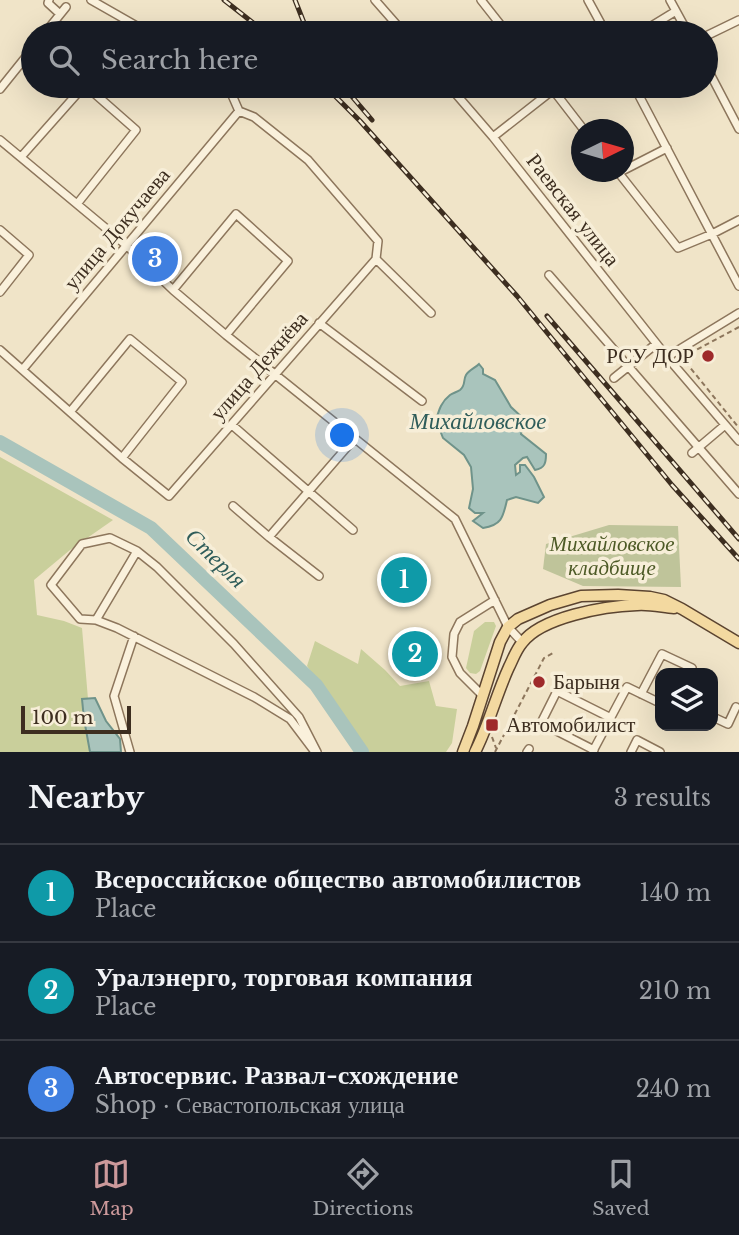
<!DOCTYPE html>
<html lang="en">
<head>
<meta charset="utf-8">
<style>
	body { margin:0; font-family:"Libre Baskerville",serif; background:#20242c; color:#f1f3f6 }
	.controls { position:absolute; right:21px; bottom:21px; display:grid; overflow:hidden; border-radius:14px; box-shadow:0 7px 28px #0002 }
	.controls button { width:63px; height:63px; display:grid; place-items:center; padding:0; border:0; border-bottom:2px solid #363941; background:#171b24; color:#f1f3f6; font:35px sans-serif }
	.compass { position:absolute; left:571px; top:119px; width:63px; height:63px; border-radius:50%; background:#171b24; box-shadow:0 7px 28px #0002; rotate:85deg }
	.scale { position:absolute; left:21px; bottom:18px; width:110px; box-sizing:border-box; padding-left:7px; border:4px solid #3d2e20; border-top:0; font-size:19px; line-height:24px; white-space:nowrap; color:#3d2e20; -webkit-text-stroke:5px #f7eed8; paint-order:stroke }
	.you { position:absolute; left:343px; top:436px; width:24px; height:24px; margin:-18px; border:5px solid #fff; border-radius:50%; background:#1a73e8; box-shadow:0 0 0 10px #1a73e833 }
	.badge { display:grid; place-items:center; width:46px; height:46px; border-radius:50%; background:#cc999b; color:#fff; font-size:23px; font-weight:700 }
	.pin { position:absolute; translate:-50% -50%; border:4px solid #fff; box-shadow:0 2px 7px #0006 }
	.list { margin:0; padding:0; list-style:none }
	h2 { display:flex; justify-content:space-between; align-items:center; height:91px; margin:0; padding:0 28px; font-size:30px }
	h2 small { font-size:23px; font-weight:400; color:#9ea1a6 }
	.list li { display:grid; grid-template-columns:46px 1fr auto; gap:21px; align-items:center; box-sizing:border-box; height:98px; padding:0 28px; border-top:2px solid #363941 }
	.list b { display:block; font-size:26px; white-space:nowrap }
	.list p { margin:0; font-size:23px; white-space:nowrap; color:#9ea1a6 }
	.list em { font-size:23px; font-style:normal; color:#9ea1a6 }
	.icon { flex:none; width:38px; height:38px; fill:none; stroke:currentColor; stroke-width:2; stroke-linecap:round; stroke-linejoin:round }
	.map { position:relative; flex:none; width:739px; height:752px; overflow:hidden }
	.search { position:absolute; background:#171b24; box-shadow:0 7px 28px #0002; left:21px; right:21px; top:21px; height:77px; display:flex; align-items:center; gap:18px; box-sizing:border-box; padding:0 24px; border-radius:38px; color:#9ea1a6; font-size:26px }
	.sheet { height:385px; background:#171b24 }
	nav { display:flex; justify-content:space-around; align-items:center; box-sizing:border-box; height:98px; border-top:2px solid #363941; background:#171b24; font-size:19px; color:#9ea1a6 }
	nav a { display:grid; justify-items:center; gap:4px }
	nav .on { color:#cc999b }
	.map>svg:first-child { display:block }
	.green { fill:#c9cf9b }
	.cemetery { fill:#bfc49a }
	.water { fill:#a9c4bc; stroke:#6f938a; stroke-width:2 }
	.lines { fill:none; stroke-linecap:round; stroke-linejoin:round }
	.river { stroke:#a9c4bc; stroke-width:14 }
	.minor-casing { stroke:#8d765c; stroke-width:10 }
	.major-casing { stroke:#5b4430; stroke-width:13 }
	.path { stroke:#8d765c; stroke-width:2; stroke-dasharray:5 3.5; stroke-linecap:butt }
	.minor { stroke:#faf1dc; stroke-width:7 }
	.major { stroke:#f3d9a0; stroke-width:10 }
	.rail-casing { stroke:#3d2e20; stroke-width:5 }
	.rail { stroke:#f7eed8; stroke-width:2.5; stroke-dasharray:8; stroke-linecap:butt }
	.poi-dot { fill:#9e2a2b; stroke:#f7eed8; stroke-width:2.5 }
	.labels { text-anchor:middle; dominant-baseline:central; stroke-width:7; stroke-linejoin:round; paint-order:stroke }
	.street-label { font-size:21px; fill:#3d2e20; stroke:#f7eed8 }
	.poi-label { font-size:21px; fill:#3d2e20; stroke:#f7eed8; text-anchor:start }
	.park-label { font-size:21px; font-style:italic; fill:#4d5a26; stroke:#f7eed8 }
	.water-label { font-size:23px; font-style:italic; fill:#2f5d5a; stroke:#f7eed8 }
</style>
</head>
<body>
<div class="map">
<svg width="739" height="752" viewBox="0 0 739 752">
	<rect width="100%" height="100%" fill="#f0e4c8"/>
	<path class="green" d="M0,457L113,520L70,550L34,580L37,615L64,621L82,628L88,699L104,740V752H0Z
		M485,622H494L496,626L480,671L476,674L470,673L466,668L474,631Z
		M315,641L358,664L361,649L385,670L400,686L429,681L436,706L457,709L452,743L446,752H367L307,666Z"/>
	<path class="cemetery" d="M609,525L678,526L681,587L583,586L543,569L546,544Z"/>
	<path class="water" d="M479,364L483,369V374L495,380L511,407L524,419L521,434L546,454C546,463 545,468 535,470L527,457L523,458L515,465L516,475L520,472V465H525L534,477L544,497L538,503L516,497L507,500C503,517 502,525 483,528L473,521L483,513H475L469,508L473,489L471,467L464,455L443,438L436,420C439,410 441,402 450,395C453,393 457,392 460,390C466,385 463,380 466,375C469,370 475,368 479,364Z
		M95,698L106,721L120,739L121,752H90L84,719L82,699Z"/>
	<g class="lines">
		<path class="river" d="M0,442L151,528L316,685L362,752"/>
		<g class="minor-casing">
			<path id="minor" d="M49,0L48,3L60,14
				M91,0L149,33
				M375,0L404,33
				M481,0L507,33
				M588,0L606,33
				M670,0L688,33
				M45,33L66,7
				M640,33L676,11
				M706,36L739,20
				M706,66L739,129
				M228,86L239,111L254,117L308,160L378,241L376,259
				M449,86L493,137L667,357L739,441
				M550,86L584,130
				M634,86L739,286
				M0,89L33,48
				M493,137L558,86
				M0,140L126,245L173,290L226,335L455,519L508,627L522,642
				M21,157L84,86
				M624,170L667,148
				M618,172L678,248L712,234L739,220
				M77,204L136,130L86,86
				M0,230L29,255L0,292
				M376,259L431,313
				M549,275L739,494
				M173,290L236,214L288,261L226,335
				M319,323L422,401
				M0,350L122,458L169,496L376,259
				M667,357L739,313
				M23,369L239,111
				M614,378L656,344
				M70,412L130,339L182,382L122,458
				M232,425L353,530
				M692,453L725,425
				M233,506L269,537L319,576
				M269,537L354,439
				M96,620L137,551
				M641,694L662,654L692,668
				M483,696L460,673L452,657L454,634L460,622L495,600
				M713,717L728,724L736,707
				M594,750L541,723L557,691L611,718
				M593,751L627,687L660,703
				M130,752L114,696L134,636
				M315,752L290,719L254,697L117,628L96,620L80,619L51,585L82,544L110,538L137,551L157,567L234,644L299,717L317,752
				M527,752L529,749
				M631,752L637,740L660,752"/>
		</g>
		<g class="major-casing">
			<path id="major" d="M463,752L473,726L500,642L508,627L518,619L550,605L581,596L618,595L650,597L664,600L682,609L739,643
				M475,752C489,725 496,695 509,667C513,659 516,650 522,643C541,617 605,606 637,605C649,604 662,607 674,608"/>
		</g>
		<path class="path" d="M739,327L685,356L684,360L739,428
			M492,737L496,748
			M495,752L544,658L553,653"/>
		<use href="#minor" class="minor"/>
		<use href="#major" class="major"/>
		<g class="rail-casing">
			<path id="rail" d="M224,0L266,33
				M295,0L308,33
				M325,86L360,121L517,296L672,485L739,559
				M343,86L372,120
				M547,316L739,539"/>
		</g>
		<use href="#rail" class="rail"/>
	</g>
	<g class="poi-dot">
		<circle cx="708" cy="356" r="7"/>
		<circle cx="539" cy="682" r="7"/>
		<rect x="485" y="718" width="14" height="14" rx="3.5"/>
	</g>
	<g class="labels">
		<g class="street-label">
			<text transform="translate(573 210) rotate(52)">Раевская улица</text>
			<text transform="translate(117 229) rotate(-50)">улица Докучаева</text>
			<text transform="translate(259 366) rotate(-49)">улица Дежнёва</text>
		</g>
		<g class="poi-label">
			<text x="694" y="356" text-anchor="end">РСУ ДОР</text>
			<text x="553" y="682">Барыня</text>
			<text x="506" y="725">Автомобилист</text>
		</g>
		<g class="park-label">
			<text x="612" y="544">Михайловское<tspan x="612" dy="24">кладбище</tspan></text>
		</g>
		<g class="water-label">
			<text x="478" y="421">Михайловское</text>
			<text transform="translate(216 558) rotate(44)">Стерля</text>
		</g>
	</g>
</svg>
<div class="controls">
<button><svg class="icon" aria-label="layers" viewBox="0 0 24 24"><path d="M12 4l9 5-9 5-9-5zM3 14l9 5 9-5"/></svg></button>
</div>
<svg class="compass" viewBox="-18 -18 36 36"><path d="M0-13l5 13h-10z" fill="#e53935"/><path d="M0 13l5-13h-10z" fill="#9ea1a6"/></svg>
<div class="scale">100 m</div>
<div class="you"></div>
<div class="pin badge" style="left:404px;top:580px;background:#0f9aa8">1</div>
<div class="pin badge" style="left:415px;top:654px;background:#0f9aa8">2</div>
<div class="pin badge" style="left:155px;top:259px;background:#3f7fe0">3</div>
<div class="search"><svg class="icon" aria-label="search" viewBox="0 0 24 24"><circle cx="10" cy="10" r="6"/><path d="M15 15l6 6"/></svg>Search here</div>
</div>
<section class="sheet">
<h2>Nearby<small>3 results</small></h2>
<ul class="list">
<li><span class="badge" style="background:#0f9aa8">1</span><div><b>Всероссийское общество автомобилистов</b><p>Place</p></div><em>140 m</em></li>
<li><span class="badge" style="background:#0f9aa8">2</span><div><b>Уралэнерго, торговая компания</b><p>Place</p></div><em>210 m</em></li>
<li><span class="badge" style="background:#3f7fe0">3</span><div><b>Автосервис. Развал-схождение</b><p>Shop · Севастопольская улица</p></div><em>240 m</em></li>
</ul>
</section>
<nav>
<a class="on"><svg class="icon" aria-label="map" viewBox="0 0 24 24"><path d="M3 6l6-2 6 2 6-2v14l-6 2-6-2-6 2zM9 4v14M15 6v14"/></svg>Map</a>
<a><svg class="icon" aria-label="directions" viewBox="0 0 24 24"><path d="M12 3l9 9-9 9-9-9zM9 14v-3h6M13 9l2 2-2 2"/></svg>Directions</a>
<a><svg class="icon" aria-label="saved" viewBox="0 0 24 24"><path d="M7 4h10v16l-5-4-5 4z"/></svg>Saved</a>
</nav>
</body>
</html>
